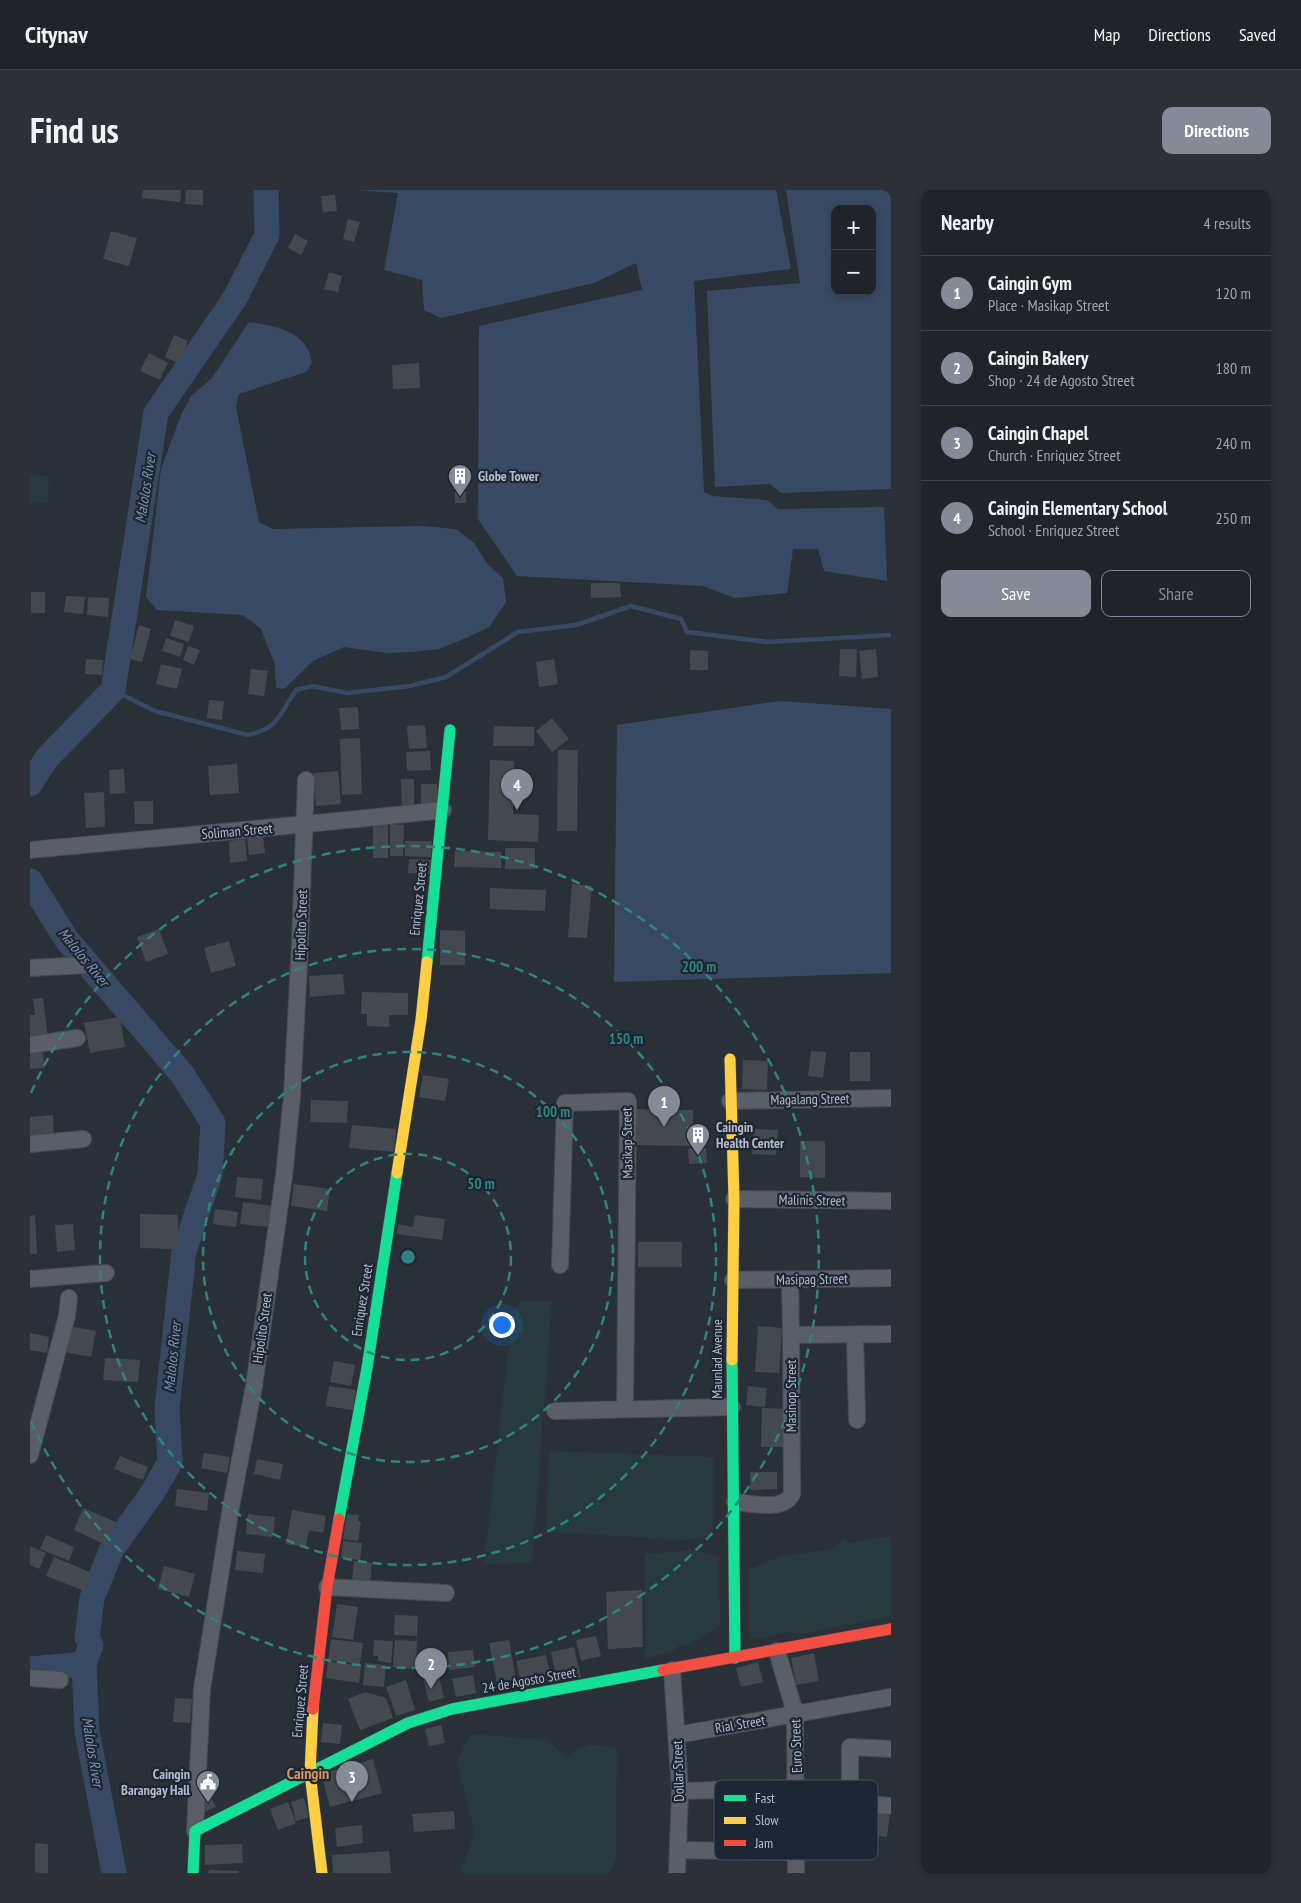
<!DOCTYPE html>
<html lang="en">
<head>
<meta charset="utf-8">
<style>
	body { margin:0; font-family:"PT Sans Narrow",sans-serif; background:#2d3036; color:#f1f3f6 }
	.controls { position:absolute; right:15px; top:15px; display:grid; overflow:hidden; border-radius:10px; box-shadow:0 2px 8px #0003 }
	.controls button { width:45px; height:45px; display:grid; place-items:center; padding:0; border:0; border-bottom:1px solid #3d4147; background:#20242a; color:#f1f3f6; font:25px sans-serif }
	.you { position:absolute; left:471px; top:1134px; width:18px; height:18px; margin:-12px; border:4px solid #fff; border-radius:50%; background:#1a73e8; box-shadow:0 0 0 8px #1a73e833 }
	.badge { display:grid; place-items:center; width:32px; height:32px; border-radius:50%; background:#848b96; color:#fff; font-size:16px; font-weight:700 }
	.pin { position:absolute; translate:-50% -41px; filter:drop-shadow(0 1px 2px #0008) }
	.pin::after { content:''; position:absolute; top:26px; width:18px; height:15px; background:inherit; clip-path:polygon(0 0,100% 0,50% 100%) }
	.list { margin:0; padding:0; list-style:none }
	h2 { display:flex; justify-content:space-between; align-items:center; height:65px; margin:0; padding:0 20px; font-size:21px }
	h2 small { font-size:16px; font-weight:400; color:#a2a4a8 }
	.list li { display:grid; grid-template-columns:32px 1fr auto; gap:15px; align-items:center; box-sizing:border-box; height:75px; padding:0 20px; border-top:1px solid #3d4147 }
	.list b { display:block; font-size:19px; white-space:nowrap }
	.list p { margin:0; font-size:16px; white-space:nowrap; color:#a2a4a8 }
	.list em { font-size:16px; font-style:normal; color:#a2a4a8 }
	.actions { display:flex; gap:10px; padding:15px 20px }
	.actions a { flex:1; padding:11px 0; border:1px solid #848b96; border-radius:10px; text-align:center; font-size:18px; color:#848b96 }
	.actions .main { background:#848b96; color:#fff }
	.map { position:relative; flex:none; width:861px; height:1683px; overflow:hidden; border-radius:10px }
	header { display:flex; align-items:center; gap:30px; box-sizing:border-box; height:70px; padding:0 25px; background:#20242a; border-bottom:1px solid #3d4147 }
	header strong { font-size:24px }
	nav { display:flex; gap:28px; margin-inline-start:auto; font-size:18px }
	.intro { display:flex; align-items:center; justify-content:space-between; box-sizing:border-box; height:120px; padding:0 30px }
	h1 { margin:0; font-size:35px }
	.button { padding:12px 22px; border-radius:10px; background:#848b96; color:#fff; font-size:18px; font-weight:700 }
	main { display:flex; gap:30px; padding:0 30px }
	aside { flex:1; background:#20242a; border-radius:10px; box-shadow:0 2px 8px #0003 }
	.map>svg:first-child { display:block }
	.green { fill:#273a3e }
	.water { fill:#384963; fill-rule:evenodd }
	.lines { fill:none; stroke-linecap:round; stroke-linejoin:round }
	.stream { stroke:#384963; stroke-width:4.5 }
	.river { stroke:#384963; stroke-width:25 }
	.building { fill:#444950 }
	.street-casing { stroke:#484c53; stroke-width:18 }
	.fast-casing { stroke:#484c53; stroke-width:12 }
	.slow-casing { stroke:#484c53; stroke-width:12 }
	.jam-casing { stroke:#484c53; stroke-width:12 }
	.street { stroke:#5a5e66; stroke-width:16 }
	.fast { stroke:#16e098; stroke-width:11 }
	.slow { stroke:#ffcf43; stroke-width:11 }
	.jam { stroke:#f24e42; stroke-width:11 }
	.ring { fill:none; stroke:#308480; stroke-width:2.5; stroke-dasharray:9 6 }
	.labels { text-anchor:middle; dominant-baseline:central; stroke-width:4.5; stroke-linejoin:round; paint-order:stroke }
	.poi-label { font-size:14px; font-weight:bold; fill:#b4bcc9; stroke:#1d2633; text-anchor:start }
	.street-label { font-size:14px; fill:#b4bcc9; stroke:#1d2633 }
	.water-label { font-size:15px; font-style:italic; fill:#7c92b1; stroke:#1d2633 }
	.quarter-label { font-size:16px; font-weight:bold; fill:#d59563; stroke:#1d2633 }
	.key { fill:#1d2633; stroke:#4a5360; stroke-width:1 }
	.key-label { font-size:14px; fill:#b4bcc9 }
	.centre { fill:#308480; stroke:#1d2633; stroke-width:2.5 }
	.ring-label { font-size:15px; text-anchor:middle; font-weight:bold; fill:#308480; stroke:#1d2633; stroke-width:4.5; stroke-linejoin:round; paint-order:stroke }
</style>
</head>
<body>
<header>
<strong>Citynav</strong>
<nav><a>Map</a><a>Directions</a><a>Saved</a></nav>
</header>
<div class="intro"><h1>Find us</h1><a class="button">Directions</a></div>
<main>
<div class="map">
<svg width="861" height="1683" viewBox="0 0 861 1683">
	<rect width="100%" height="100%" fill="#2a3038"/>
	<path class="green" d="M0,285L19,286L18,313L0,312Z
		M491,1111H522L502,1373L454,1374L483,1119Z
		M519,1261L683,1267V1346L655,1350L516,1342Z
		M848,1347H861V1426L771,1444L755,1442L733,1448H720L719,1379L751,1366L802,1359L814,1349L819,1353Z
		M660,1360L689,1367L690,1435L657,1456L651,1454L643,1461L615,1470V1364Z
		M441,1544L518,1550L535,1567L559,1554L587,1558L586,1669L579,1683H430L445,1642L427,1570Z"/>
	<path class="water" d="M325,0H746L761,79L664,91L674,302L683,306L737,310L748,319L854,317L857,391L794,381L788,359H763L757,403L705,408L673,396L487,386L448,329L449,136L612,100L606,73L564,93L411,128L394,120L392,90L354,80L368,3Z
		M756,0H861V299L751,303L740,294L685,297L677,101L770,93ZM805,19H842V101H805Z
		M219,132C238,135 267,139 277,158C280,162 281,168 282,173L276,182L209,204L206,217L229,332L243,339L391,336L426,339L444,353L458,375L473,388L476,412L459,437L436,448L409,459L382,462L357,463L314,457L283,471L254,499L246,498L245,475L231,439L213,425L127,420L116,407L131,279L151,225L161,206L182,188Z
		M749,511L861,519V783L584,792L587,535Z"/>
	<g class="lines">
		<path class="stream" d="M83,500L125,521L218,545C248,539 250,524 266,500L282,496L317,503L380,496L416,487L488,442L546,435L601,416L651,429L657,442L737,452L861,445"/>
		<path class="river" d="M0,594L17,568L83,500L126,223L205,108L237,45L236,0
			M0,691L37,750L152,884L183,933L180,985L154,1061L137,1218L140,1272L123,1302L82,1359L62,1408L57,1447L61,1455L54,1474L57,1541L84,1683
			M0,1479L54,1474"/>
	</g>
	<path class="building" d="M113,0H151L150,12L112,8Z
		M156,0H173V15L155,14Z
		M305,5L307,21L293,22L291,6Z
		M318,29L330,32L324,52L313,49Z
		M81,41L107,48L99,76L73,69Z
		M265,44L278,51L271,65L258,58Z
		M299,82L312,86L308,102L294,99Z
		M144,145L158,151L149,173L135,167Z
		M119,163L138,173L130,190L110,181Z
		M389,173L390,198L363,199L362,175Z
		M425,301H436V313H425Z
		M561,393H590L591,407L561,408Z
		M1,402H15V423H1Z
		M36,406L55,407L53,424L34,422Z
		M58,407L79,408L78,427L57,425Z
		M145,430L164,436L159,452L140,446Z
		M109,435L121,439L112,472L100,469Z
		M136,448L154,454L150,467L132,461Z
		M158,456L170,460L164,475L153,470Z
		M810,459H827L826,487L809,486Z
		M846,459L848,487L832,489L829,461Z
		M660,460L678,461V480H660Z
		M56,469L73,470L72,485L55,484Z
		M524,469L528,494L509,497L506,472Z
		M131,474L152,479L147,499L126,494Z
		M221,479L238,481L234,506L218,504Z
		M179,510L194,511L192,530L177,528Z
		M328,517L329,539L311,540L309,518Z
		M522,528L539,549L522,562L506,541Z
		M395,535L397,558L379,559L377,536Z
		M464,536L504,537V556H463Z
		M330,548L332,604L312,605L310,549Z
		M528,560H548L547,641H527Z
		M400,561L401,580L377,581L376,562Z
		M460,570L484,571L483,624L509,625L508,652L458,650Z
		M207,574L209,603L180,605L178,576Z
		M94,579L95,603L80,604L79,580Z
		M308,581L311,614L286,616L284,583Z
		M371,589H384V615H372Z
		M391,594H407L408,615L391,616Z
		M74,602L75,637L56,638L54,603Z
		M104,611H123V634H105Z
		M360,634L374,635L373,666H360Z
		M343,635H358V668H343Z
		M233,646L235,663L219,665L217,648Z
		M215,649L217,671L200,673L199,651Z
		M375,651H402L401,667L375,666Z
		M475,658H505V679H475Z
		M425,661L471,662V678L424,677Z
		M379,669L401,670L400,684L378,683Z
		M542,694L562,696L557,748L538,747Z
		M460,698L516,700L515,721L460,719Z
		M129,739L138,764L116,772L107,747Z
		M410,740L435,741V775H410Z
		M199,751L206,776L181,783L174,758Z
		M313,784L315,804L280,807L279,786Z
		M332,802L378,803V825H359V837L337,836V824H331Z
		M13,808L18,849L0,851V825H5L3,809Z
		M90,827L95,857L60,863L54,833Z
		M13,860L14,878L0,879V861Z
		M781,861L796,862L793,888L778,886Z
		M820,862H840V891H820Z
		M713,870L738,871L737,900L712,899Z
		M393,885L419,889L415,911L389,907Z
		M281,910L318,911L317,933L280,932Z
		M606,919L663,920V956L606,955Z
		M23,925L24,946L0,948V927Z
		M322,935L366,939L364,962L319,958Z
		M724,939L748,940L746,965L722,964Z
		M770,951H795V988L770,987Z
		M676,958L677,973L659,974L658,959Z
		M207,987L233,989L231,1010L205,1007Z
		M264,994L300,999L297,1021L261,1016Z
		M213,1012L242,1016L239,1037L210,1034Z
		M185,1019L208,1022L206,1037L183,1034Z
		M110,1024L148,1025V1059L110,1058Z
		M5,1025L7,1064H0V1026Z
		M385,1025L415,1029L412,1050L366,1044L368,1034L383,1037Z
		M43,1034L45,1060L27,1062L25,1035Z
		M608,1052H652V1077H608Z
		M40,1136L66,1141L61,1167L35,1162Z
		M728,1136L752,1138L749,1183L725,1182Z
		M0,1143L19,1147L17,1163L0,1160Z
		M75,1168L110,1170L108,1192L73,1190Z
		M304,1171L325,1175L321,1196L300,1192Z
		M299,1196L326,1200L323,1220L296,1216Z
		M718,1196L737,1198L735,1217L716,1215Z
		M732,1218L756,1219L755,1257H731Z
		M174,1263L200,1267L197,1283L171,1278Z
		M90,1266L118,1277L113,1290L84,1279Z
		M227,1269L253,1274L250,1290L224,1284Z
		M720,1282H747V1299L720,1300Z
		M147,1299L179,1303L177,1321L145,1316Z
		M53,1318L86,1332L76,1355L44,1340Z
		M262,1320L296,1326L293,1343L279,1340L276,1357L256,1354Z
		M218,1324L245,1327L243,1347L216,1344Z
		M317,1324L329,1325L328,1331L331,1332L328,1351L313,1349Z
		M16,1345L44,1357L39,1371L10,1359Z
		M313,1351L332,1353L330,1370L311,1368Z
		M0,1356L16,1363L9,1379L0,1375Z
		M207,1361L235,1364L233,1383L205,1380Z
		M24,1367L62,1383L55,1401L16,1386Z
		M324,1371L342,1373L340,1392L322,1391Z
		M134,1376L165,1384L159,1407L128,1399Z
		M612,1400L613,1457L578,1459L576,1402Z
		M307,1414L328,1417L323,1450L302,1447Z
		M365,1425L388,1426L387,1446L364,1445Z
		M566,1446L571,1466L551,1471L546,1450Z
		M301,1449L333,1453L330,1474L298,1470Z
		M344,1450L363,1451L361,1473L348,1471V1466H343Z
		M365,1450L387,1451L386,1479L363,1477Z
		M479,1450L486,1489L467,1493L459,1453Z
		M544,1457L551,1487L527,1492L521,1462Z
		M443,1460L445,1477L419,1480L418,1462Z
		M784,1463L789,1491L766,1495L761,1468Z
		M516,1465L522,1492L492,1498L486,1471Z
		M298,1471L331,1476L329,1493L296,1488Z
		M728,1472L733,1492L711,1497L706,1478Z
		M335,1473L356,1475L354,1497L333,1495Z
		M406,1476L414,1508L399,1512L391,1480Z
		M443,1485L446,1503L426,1507L422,1489Z
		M376,1490L385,1520L366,1526L356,1497Z
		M335,1502L356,1508L363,1528L330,1540L318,1509Z
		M145,1508L162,1509L160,1533L143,1532Z
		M293,1533L312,1535L310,1554L291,1552Z
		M411,1535L415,1553L399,1556L395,1539Z
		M343,1569L352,1603L300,1617L291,1584Z
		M180,1605L186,1617L175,1622L170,1610Z
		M274,1608L279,1627L266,1631L261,1612Z
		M258,1612L266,1633L248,1640L240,1619Z
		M424,1621L425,1639L384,1642L382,1624Z
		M843,1621L860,1623L857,1647L839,1644Z
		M332,1635L333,1653L307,1657L305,1638Z
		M5,1653L18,1654V1683H5Z
		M212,1654L213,1673L175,1675V1655Z
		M359,1661L361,1683H303L302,1665Z
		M179,1680L209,1681L208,1683H178Z"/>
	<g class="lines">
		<g class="street-casing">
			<path id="street" d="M0,660C138,647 276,635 413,620
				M0,778L54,775
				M0,855L47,848
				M700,911L861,908
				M0,954L53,949
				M704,1009L861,1011
				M530,1075L535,913L598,911L595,1218
				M0,1089L76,1083
				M703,1090L861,1088
				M760,1090L761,1145
				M825,1145L827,1230
				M525,1221L702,1217
				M0,1265L37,1126L39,1108
				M705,1312C722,1313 753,1322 762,1304L761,1145L861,1144
				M297,1397L416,1403
				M747,1461L765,1523L766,1683
				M642,1480L650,1601L647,1683
				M0,1488L30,1490
				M647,1545L861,1507
				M861,1559L820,1557V1613L861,1616
				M650,1601L767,1598
				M165,1641L172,1499L201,1317L224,1196L254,986L262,906L270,754L276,590
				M648,1660L766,1662"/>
		</g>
		<g class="fast-casing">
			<path id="fast" d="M397,772L420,540
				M702,1170L705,1468
				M309,1329L337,1178L367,983
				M163,1683L165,1641L378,1533L422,1519L633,1480"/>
		</g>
		<g class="slow-casing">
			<path id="slow" d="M700,869L704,1009L702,1170
				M367,983L391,830L397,772
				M283,1519L280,1583L292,1683"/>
		</g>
		<g class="jam-casing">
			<path id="jam" d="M633,1480L861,1439
				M283,1519L297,1397L309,1329"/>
		</g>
		<use href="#street" class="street"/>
		<use href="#fast" class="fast"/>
		<use href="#slow" class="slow"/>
		<use href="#jam" class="jam"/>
	</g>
	<g class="ring">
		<circle cx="378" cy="1067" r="103"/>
		<circle cx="378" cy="1067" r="205"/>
		<circle cx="378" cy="1067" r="308"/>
		<path d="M1 903A411 411 0 1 1 1 1231"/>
	</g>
	<defs>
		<g id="building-pin" transform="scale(1.25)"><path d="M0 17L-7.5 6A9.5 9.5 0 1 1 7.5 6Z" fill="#848b96" stroke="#1d2633"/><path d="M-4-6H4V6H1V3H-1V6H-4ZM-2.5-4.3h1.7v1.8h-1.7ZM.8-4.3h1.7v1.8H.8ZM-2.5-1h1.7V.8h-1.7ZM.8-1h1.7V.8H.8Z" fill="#fff"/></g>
		<g id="civic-pin" transform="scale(1.25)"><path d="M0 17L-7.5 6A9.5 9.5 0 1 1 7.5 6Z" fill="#848b96" stroke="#1d2633"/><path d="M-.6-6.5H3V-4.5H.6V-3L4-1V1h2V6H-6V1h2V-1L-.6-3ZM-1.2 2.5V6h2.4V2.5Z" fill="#fff"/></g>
	</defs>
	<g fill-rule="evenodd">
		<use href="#building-pin" x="430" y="286"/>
		<use href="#building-pin" x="668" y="945"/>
		<use href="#civic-pin" x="178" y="1592"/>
	</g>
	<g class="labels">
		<g class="poi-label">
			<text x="448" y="286">Globe Tower</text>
			<text x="686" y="937">Caingin<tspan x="686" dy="16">Health Center</tspan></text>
			<text x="160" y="1584" text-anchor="end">Caingin<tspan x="160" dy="16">Barangay Hall</tspan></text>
		</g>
		<g class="street-label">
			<text transform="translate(207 641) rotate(-5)">Soliman Street</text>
			<text transform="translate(388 709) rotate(-84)">Enriquez Street</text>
			<text transform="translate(271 735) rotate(-88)">Hipolito Street</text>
			<text transform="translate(780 909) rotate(-1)">Magalang Street</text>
			<text transform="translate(597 953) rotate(-91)">Masikap Street</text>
			<text transform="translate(782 1010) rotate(1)">Malinis Street</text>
			<text transform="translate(782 1089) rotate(-1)">Masipag Street</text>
			<text transform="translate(332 1110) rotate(-81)">Enriquez Street</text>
			<text transform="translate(232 1138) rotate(-82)">Hipolito Street</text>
			<text transform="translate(687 1169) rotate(-90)">Maunlad Avenue</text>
			<text transform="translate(761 1206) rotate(-90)">Masinop Street</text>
			<text transform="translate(499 1490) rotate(-10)">24 de Agosto Street</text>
			<text transform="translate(270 1511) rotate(-85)">Enriquez Street</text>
			<text transform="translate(710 1534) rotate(-10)">Rial Street</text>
			<text transform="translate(766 1556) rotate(-92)">Euro Street</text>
			<text transform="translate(648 1581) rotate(-92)">Dollar Street</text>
		</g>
		<g class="water-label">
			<text transform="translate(115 298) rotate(-81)">Malolos River</text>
			<text transform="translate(54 767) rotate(51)">Malolos River</text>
			<text transform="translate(142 1167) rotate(-84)">Malolos River</text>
			<text transform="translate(63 1562) rotate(81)">Malolos River</text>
		</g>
		<g class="quarter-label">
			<text x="278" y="1583">Caingin</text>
		</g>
	</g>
	<rect x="684" y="1590" width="164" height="80" rx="8" class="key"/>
	<rect x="694" y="1605" width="22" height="6" fill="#16e098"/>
	<rect x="694" y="1627" width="22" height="7" fill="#ffcf43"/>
	<rect x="694" y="1650" width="22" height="6" fill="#f24e42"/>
	<g class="key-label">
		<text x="725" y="1613">Fast</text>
		<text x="725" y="1635">Slow</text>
		<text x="725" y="1658">Jam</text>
	</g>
	<circle cx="378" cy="1067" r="8" class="centre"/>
	<g class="ring-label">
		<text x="669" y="782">200 m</text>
		<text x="596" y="854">150 m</text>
		<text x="523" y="927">100 m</text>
		<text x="451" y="999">50 m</text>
	</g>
</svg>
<div class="controls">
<button>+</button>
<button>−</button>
</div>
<div class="you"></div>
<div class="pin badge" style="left:634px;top:937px">1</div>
<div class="pin badge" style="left:401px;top:1499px">2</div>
<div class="pin badge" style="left:322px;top:1612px">3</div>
<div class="pin badge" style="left:487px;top:620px">4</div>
</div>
<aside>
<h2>Nearby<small>4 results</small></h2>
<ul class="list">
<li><span class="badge">1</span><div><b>Caingin Gym</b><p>Place · Masikap Street</p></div><em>120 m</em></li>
<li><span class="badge">2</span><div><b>Caingin Bakery</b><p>Shop · 24 de Agosto Street</p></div><em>180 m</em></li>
<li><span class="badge">3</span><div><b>Caingin Chapel</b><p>Church · Enriquez Street</p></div><em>240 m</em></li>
<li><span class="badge">4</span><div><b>Caingin Elementary School</b><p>School · Enriquez Street</p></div><em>250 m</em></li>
</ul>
<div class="actions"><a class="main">Save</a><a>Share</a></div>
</aside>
</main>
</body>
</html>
